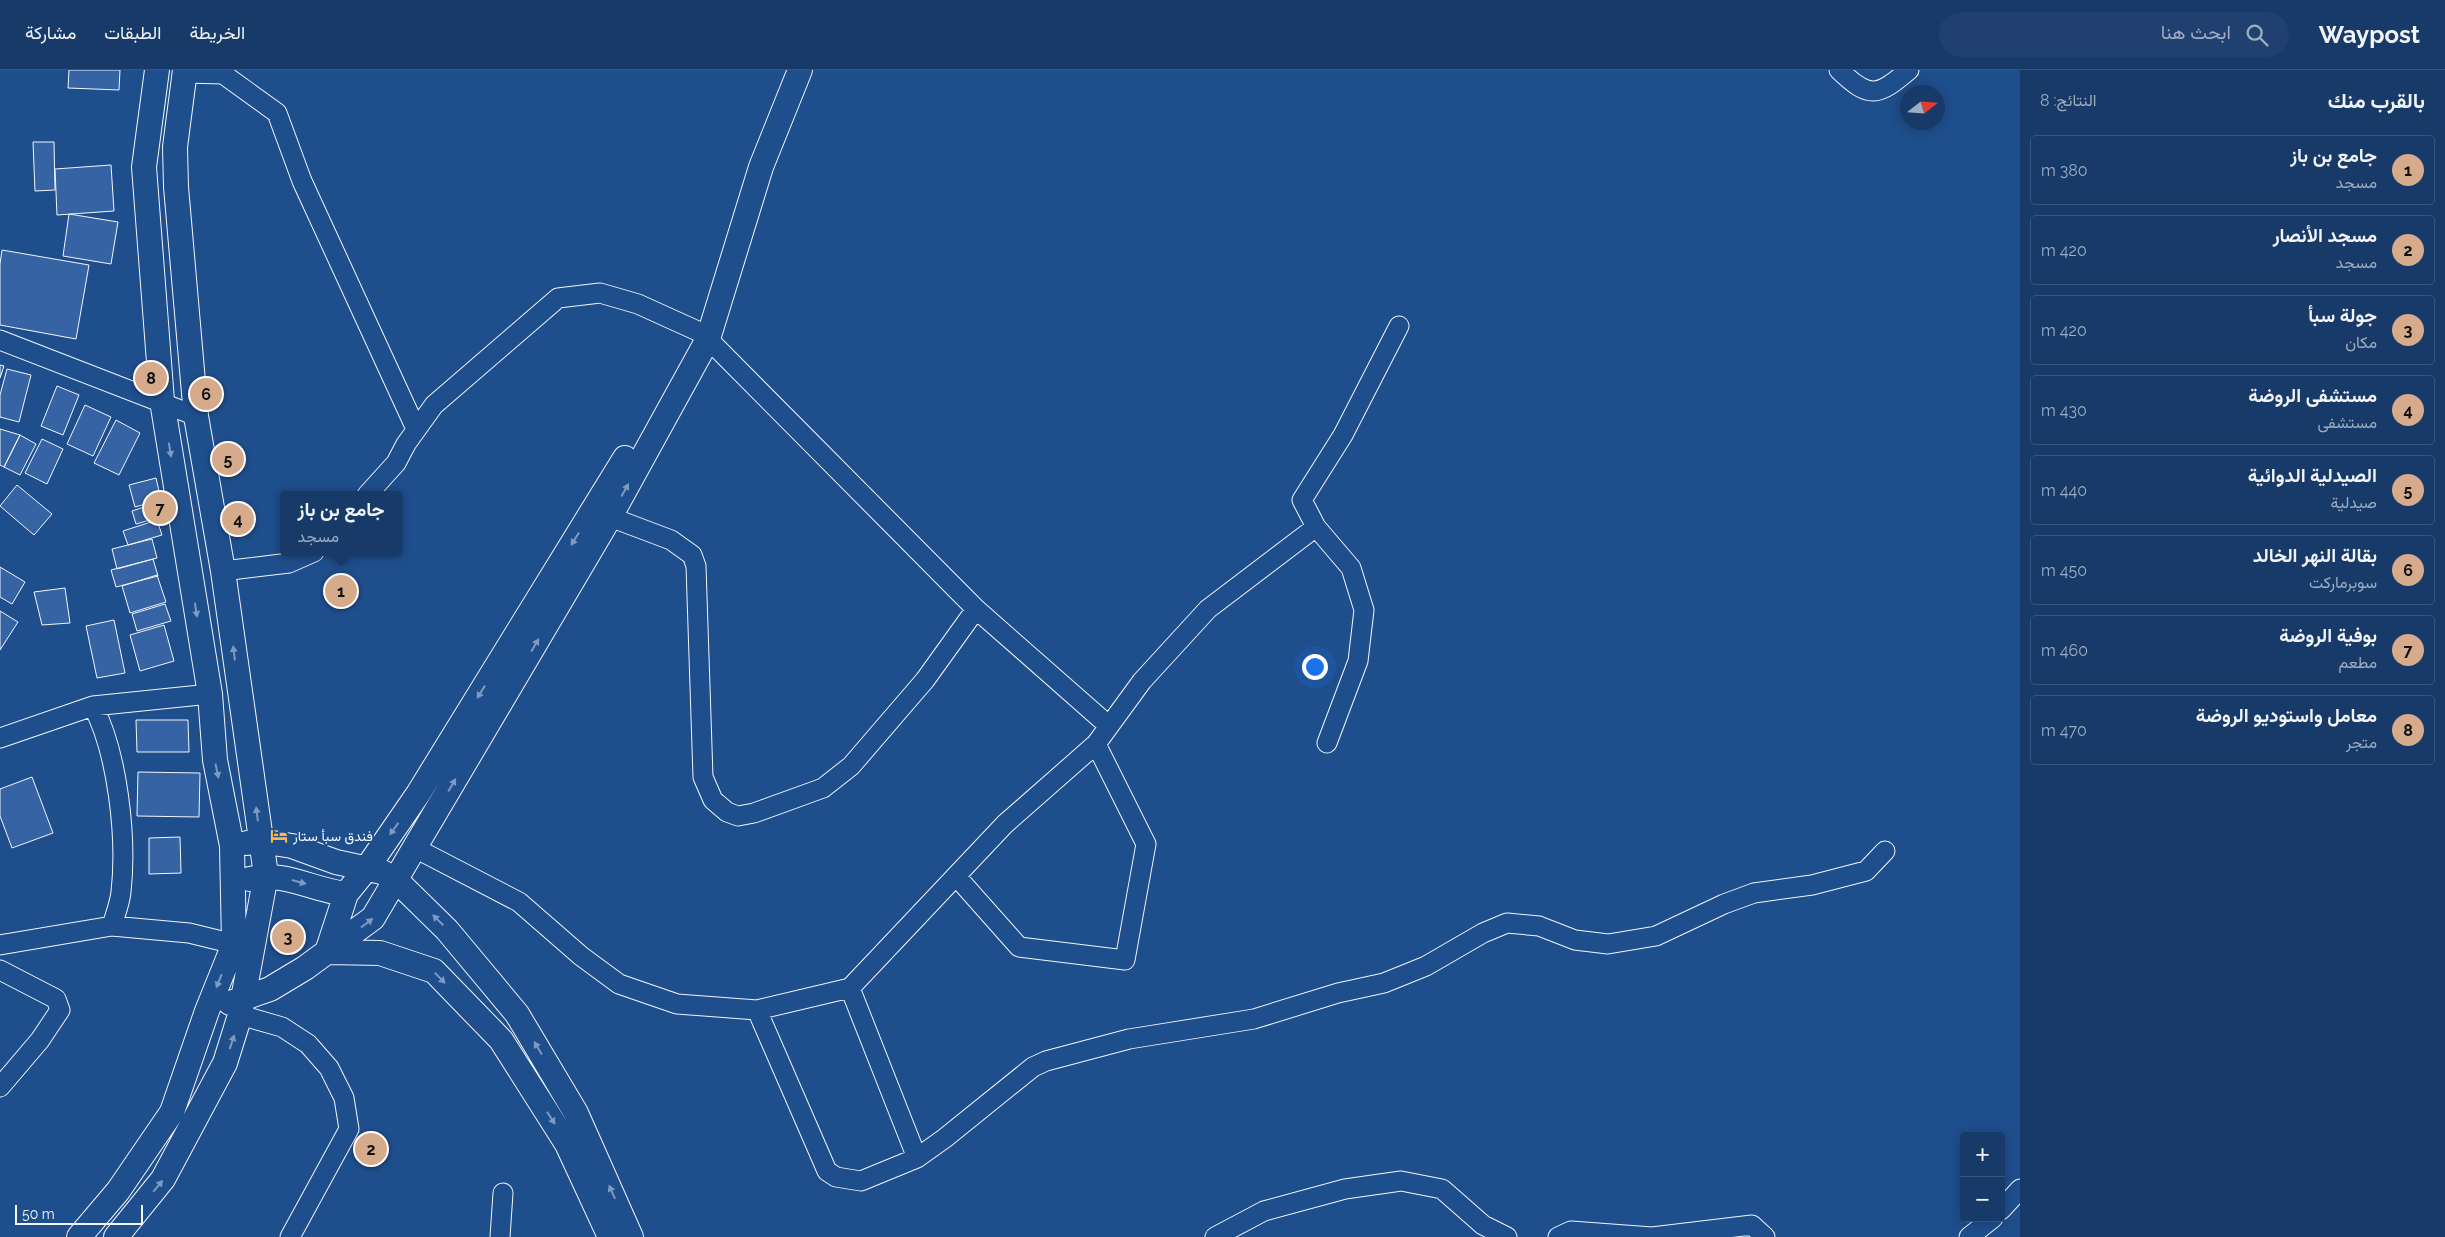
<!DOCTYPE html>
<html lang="ar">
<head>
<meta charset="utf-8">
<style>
	body { margin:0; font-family:Raleway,Vazirmatn,sans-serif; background:#20416f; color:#f1f3f6; direction:rtl }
	.controls { position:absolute; right:15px; bottom:15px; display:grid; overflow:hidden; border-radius:5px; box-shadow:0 2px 12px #0003 }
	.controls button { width:45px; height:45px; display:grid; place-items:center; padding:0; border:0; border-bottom:1px solid #36547d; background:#173a69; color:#f1f3f6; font:25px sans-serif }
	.compass { position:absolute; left:1900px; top:15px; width:45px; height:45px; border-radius:50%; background:#173a69; box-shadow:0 2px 12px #0003; rotate:73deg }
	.scale { position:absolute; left:15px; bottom:12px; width:128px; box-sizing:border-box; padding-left:5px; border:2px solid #f2f6ff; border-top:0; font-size:14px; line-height:18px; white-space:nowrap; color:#f2f6ff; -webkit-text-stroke:4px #1f4e8c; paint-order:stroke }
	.you { position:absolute; left:1314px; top:596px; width:18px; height:18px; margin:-12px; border:4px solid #fff; border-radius:50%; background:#1a73e8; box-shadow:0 0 0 8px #1a73e833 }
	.badge { display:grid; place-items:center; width:32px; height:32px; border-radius:50%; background:#d6ab8b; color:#111; font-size:16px; font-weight:700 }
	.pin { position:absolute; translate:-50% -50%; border:2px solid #fff; box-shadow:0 1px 5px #0006 }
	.popup { position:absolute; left:280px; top:421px; width:122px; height:65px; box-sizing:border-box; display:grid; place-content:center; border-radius:5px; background:#173a69; filter:drop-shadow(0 1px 4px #0005); font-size:16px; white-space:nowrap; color:#9eadc0 }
	.popup b { font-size:19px; color:#f1f3f6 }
	.popup::after { content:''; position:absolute; left:50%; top:100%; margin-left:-10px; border:10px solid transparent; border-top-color:#173a69 }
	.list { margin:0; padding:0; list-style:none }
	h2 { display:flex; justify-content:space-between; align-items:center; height:65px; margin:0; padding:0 20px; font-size:21px }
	h2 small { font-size:16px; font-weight:400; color:#9eadc0 }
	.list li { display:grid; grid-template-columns:32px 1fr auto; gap:15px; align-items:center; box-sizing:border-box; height:70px; margin:0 10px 10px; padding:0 10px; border:1px solid #36547d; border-radius:5px }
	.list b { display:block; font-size:19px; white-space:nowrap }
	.list p { margin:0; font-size:16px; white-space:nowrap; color:#9eadc0 }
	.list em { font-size:16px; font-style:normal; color:#9eadc0 }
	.icon { flex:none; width:28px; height:28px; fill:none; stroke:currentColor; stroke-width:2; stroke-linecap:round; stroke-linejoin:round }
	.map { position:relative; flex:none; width:2020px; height:1167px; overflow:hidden; direction:ltr }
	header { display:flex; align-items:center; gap:30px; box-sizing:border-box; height:70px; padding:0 25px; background:#173a69; border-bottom:1px solid #36547d }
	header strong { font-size:24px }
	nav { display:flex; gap:28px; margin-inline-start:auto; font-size:18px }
	.search { width:350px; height:45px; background:#20416f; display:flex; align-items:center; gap:12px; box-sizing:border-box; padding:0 18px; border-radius:28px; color:#9eadc0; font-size:19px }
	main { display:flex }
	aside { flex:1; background:#173a69 }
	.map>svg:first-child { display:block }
	.building { fill:#3563a3; stroke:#f2f6ff }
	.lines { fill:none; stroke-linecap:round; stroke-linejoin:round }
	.minor-casing { stroke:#f2f6ff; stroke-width:21 }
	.major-casing { stroke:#f2f6ff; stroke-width:26 }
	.minor { stroke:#1f4e8c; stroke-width:19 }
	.major { stroke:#1f4e8c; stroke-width:24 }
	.oneway { fill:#7e9ac0 }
	.labels { text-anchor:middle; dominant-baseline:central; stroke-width:4; stroke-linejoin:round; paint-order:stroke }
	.poi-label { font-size:14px; fill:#f2f6ff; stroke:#1f4e8c; text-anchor:start }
</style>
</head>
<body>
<header>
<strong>Waypost</strong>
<div class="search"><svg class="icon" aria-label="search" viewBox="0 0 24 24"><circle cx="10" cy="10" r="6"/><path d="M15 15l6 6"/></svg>ابحث هنا</div>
<nav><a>الخريطة</a><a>الطبقات</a><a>مشاركة</a></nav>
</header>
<main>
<aside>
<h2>بالقرب منك<small>النتائج: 8</small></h2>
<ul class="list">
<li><span class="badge">1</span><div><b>جامع بن باز</b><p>مسجد</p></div><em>380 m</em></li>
<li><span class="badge">2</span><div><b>مسجد الأنصار</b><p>مسجد</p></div><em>420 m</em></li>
<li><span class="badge">3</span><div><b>جولة سبأ</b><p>مكان</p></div><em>420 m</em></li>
<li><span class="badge">4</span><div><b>مستشفى الروضة</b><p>مستشفى</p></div><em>430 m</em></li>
<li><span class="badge">5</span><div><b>الصيدلية الدوائية</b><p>صيدلية</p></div><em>440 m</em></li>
<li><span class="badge">6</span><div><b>بقالة النهر الخالد</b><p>سوبرماركت</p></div><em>450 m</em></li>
<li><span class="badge">7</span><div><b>بوفية الروضة</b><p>مطعم</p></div><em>460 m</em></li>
<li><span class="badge">8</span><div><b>معامل واستوديو الروضة</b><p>متجر</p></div><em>470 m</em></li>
</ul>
</aside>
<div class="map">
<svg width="2020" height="1167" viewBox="0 0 2020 1167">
	<rect width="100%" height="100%" fill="#1f4e8c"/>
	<path class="building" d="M69,0H120L119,20L68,18Z
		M33,72H54L55,120L35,121Z
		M111,95L114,141L57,145L55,99Z
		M69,144L118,152L111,194L63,186Z
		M2,180L89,195L76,269L0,255V194Z
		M0,295L4,296L0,308Z
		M7,299L31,305L19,352L0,347V325Z
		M57,316L79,325L63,365L41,356Z
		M85,335L111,347L93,386L67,374Z
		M116,350L140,363L119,405L94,393Z
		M0,359L20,365L4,397L0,395Z
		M20,365L36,374L20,405L4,397Z
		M42,369L63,379L47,414L25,403Z
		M156,408L161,430L135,437L129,415Z
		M17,415L52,444L34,465L0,436Z
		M163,431L167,445L136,454L132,441Z
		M157,450L162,465L128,475L123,461Z
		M152,469L157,488L117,499L112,479Z
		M153,489L158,506L116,517L111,500Z
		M0,497L25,512L12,534L0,527Z
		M157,505L166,532L130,543L122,516Z
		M65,518L70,553L42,555L34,522Z
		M165,534L171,551L137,561L132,544Z
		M0,541L18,552L0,580Z
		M114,550L125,603L97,608L86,556Z
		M164,555L174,591L140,601L130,565Z
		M136,650H188L189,682H137Z
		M138,702L200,703L199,747L137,746Z
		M32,707L53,763L12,778L0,746V719Z
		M180,767L181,803L149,804V768Z"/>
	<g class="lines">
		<g class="minor-casing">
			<path id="minor" d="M1839,0C1870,30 1878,26 1909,0
				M184,3L223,4L277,43L302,111L416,359
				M0,270L196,346
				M367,425L396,393L406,374L434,335L558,228L600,223L638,234L702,263L708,269L976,539L1109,656
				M610,447L671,470L692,485L696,496L703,707L713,730L727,742L738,746L754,743L823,718L851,696L925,610L976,539
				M223,501L289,493L314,482
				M93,636C118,684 127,768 121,822C120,833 115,845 112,856
				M0,668L93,636L210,624
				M1327,673L1358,591L1364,540L1351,498L1316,457L1302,430L1343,365L1399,256
				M415,778L519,832L581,886L619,914L677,934L757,940L850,918L1005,754L1096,674L1142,611L1208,539L1316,457
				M956,806L1019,877L1125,890L1146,774L1096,674
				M0,875L112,856L189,863L234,874
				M0,900L56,929L60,940L40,970L0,1017
				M850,918L917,1088
				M757,940L827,1101L836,1107L861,1111L917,1088L945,1068L1033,997L1046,991L1129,969L1254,949L1338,923L1384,913L1426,896L1483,863L1507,853L1539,856L1575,870L1608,874L1656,866L1724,834L1754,823L1812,815L1866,801L1885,781
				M240,945L282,957L308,974L329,998L344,1028L349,1059L290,1167
				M2001,1140L2020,1119
				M500,1167L503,1123
				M1215,1167L1264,1141L1345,1119L1401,1111L1442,1119L1483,1155L1507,1167
				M1558,1167L1571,1161L1652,1167L1752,1155L1765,1167
				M1969,1167L1993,1148"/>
		</g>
		<g class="major-casing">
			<path id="major" d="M247,773L260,771L292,776L336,792L382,802L396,810L447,860L517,944L576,1043L631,1167
				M250,809C285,801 312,820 346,824
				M327,882L346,824L367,798L418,724L625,388
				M327,882L380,883L434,901L501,970L567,1074L610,1167
				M230,933L270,919L305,898L373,848L610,447L708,269L761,97L800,0
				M79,1167L118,1121L172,1042L207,941L234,874L232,776L215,690L210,624L162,331L144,97L157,0
				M116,1167L163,1109L225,993L240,945L266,805L223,501L196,346L176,117L175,77L185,0"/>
		</g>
		<use href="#minor" class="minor"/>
		<use href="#major" class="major"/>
	</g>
	<defs><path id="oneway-solid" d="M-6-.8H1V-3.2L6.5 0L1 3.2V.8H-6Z" transform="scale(1.25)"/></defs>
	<g class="oneway">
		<use href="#oneway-solid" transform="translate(170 380) rotate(81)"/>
		<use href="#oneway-solid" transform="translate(625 420) rotate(-61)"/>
		<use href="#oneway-solid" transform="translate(575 469) rotate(122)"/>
		<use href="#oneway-solid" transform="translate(196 540) rotate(81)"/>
		<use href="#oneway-solid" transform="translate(535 575) rotate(-60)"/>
		<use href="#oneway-solid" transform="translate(234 583) rotate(-97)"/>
		<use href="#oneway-solid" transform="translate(481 622) rotate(122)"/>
		<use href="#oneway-solid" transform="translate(217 701) rotate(78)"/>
		<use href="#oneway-solid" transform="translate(452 715) rotate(-60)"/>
		<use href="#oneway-solid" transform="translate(257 744) rotate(-97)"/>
		<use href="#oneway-solid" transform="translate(394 759) rotate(126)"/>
		<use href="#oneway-solid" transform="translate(299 812) rotate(15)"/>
		<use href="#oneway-solid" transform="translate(438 850) rotate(-136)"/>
		<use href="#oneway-solid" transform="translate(367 853) rotate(-37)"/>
		<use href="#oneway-solid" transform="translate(440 908) rotate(46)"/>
		<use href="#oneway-solid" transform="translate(219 911) rotate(112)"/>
		<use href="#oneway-solid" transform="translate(232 972) rotate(-72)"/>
		<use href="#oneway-solid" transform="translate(538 978) rotate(-121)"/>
		<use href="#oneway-solid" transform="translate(551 1048) rotate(57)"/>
		<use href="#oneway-solid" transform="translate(158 1116) rotate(-51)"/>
		<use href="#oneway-solid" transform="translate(612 1122) rotate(-114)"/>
	</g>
	<defs>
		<g id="hotel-bare" transform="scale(1.35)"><path d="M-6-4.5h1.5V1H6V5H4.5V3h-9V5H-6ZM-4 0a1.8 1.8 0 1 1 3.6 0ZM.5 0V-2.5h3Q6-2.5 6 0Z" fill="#ffb74d" stroke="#1f4e8c" stroke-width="2.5" paint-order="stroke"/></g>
	</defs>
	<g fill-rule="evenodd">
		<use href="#hotel-bare" x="279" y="766"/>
	</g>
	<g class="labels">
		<g class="poi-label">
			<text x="293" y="766">فندق سبأ ستار</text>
		</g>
	</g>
</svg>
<div class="controls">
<button>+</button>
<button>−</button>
</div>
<svg class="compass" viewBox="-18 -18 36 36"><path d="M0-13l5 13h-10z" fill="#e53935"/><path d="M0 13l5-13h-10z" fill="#9eadc0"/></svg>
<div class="scale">50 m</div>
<div class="you"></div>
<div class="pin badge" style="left:341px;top:521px">1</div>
<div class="popup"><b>جامع بن باز</b>مسجد</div>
<div class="pin badge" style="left:371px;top:1079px">2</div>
<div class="pin badge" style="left:288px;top:867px">3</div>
<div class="pin badge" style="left:238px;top:449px">4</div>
<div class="pin badge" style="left:228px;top:389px">5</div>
<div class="pin badge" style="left:206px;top:324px">6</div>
<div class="pin badge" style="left:160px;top:438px">7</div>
<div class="pin badge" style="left:151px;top:308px">8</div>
</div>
</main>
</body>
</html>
